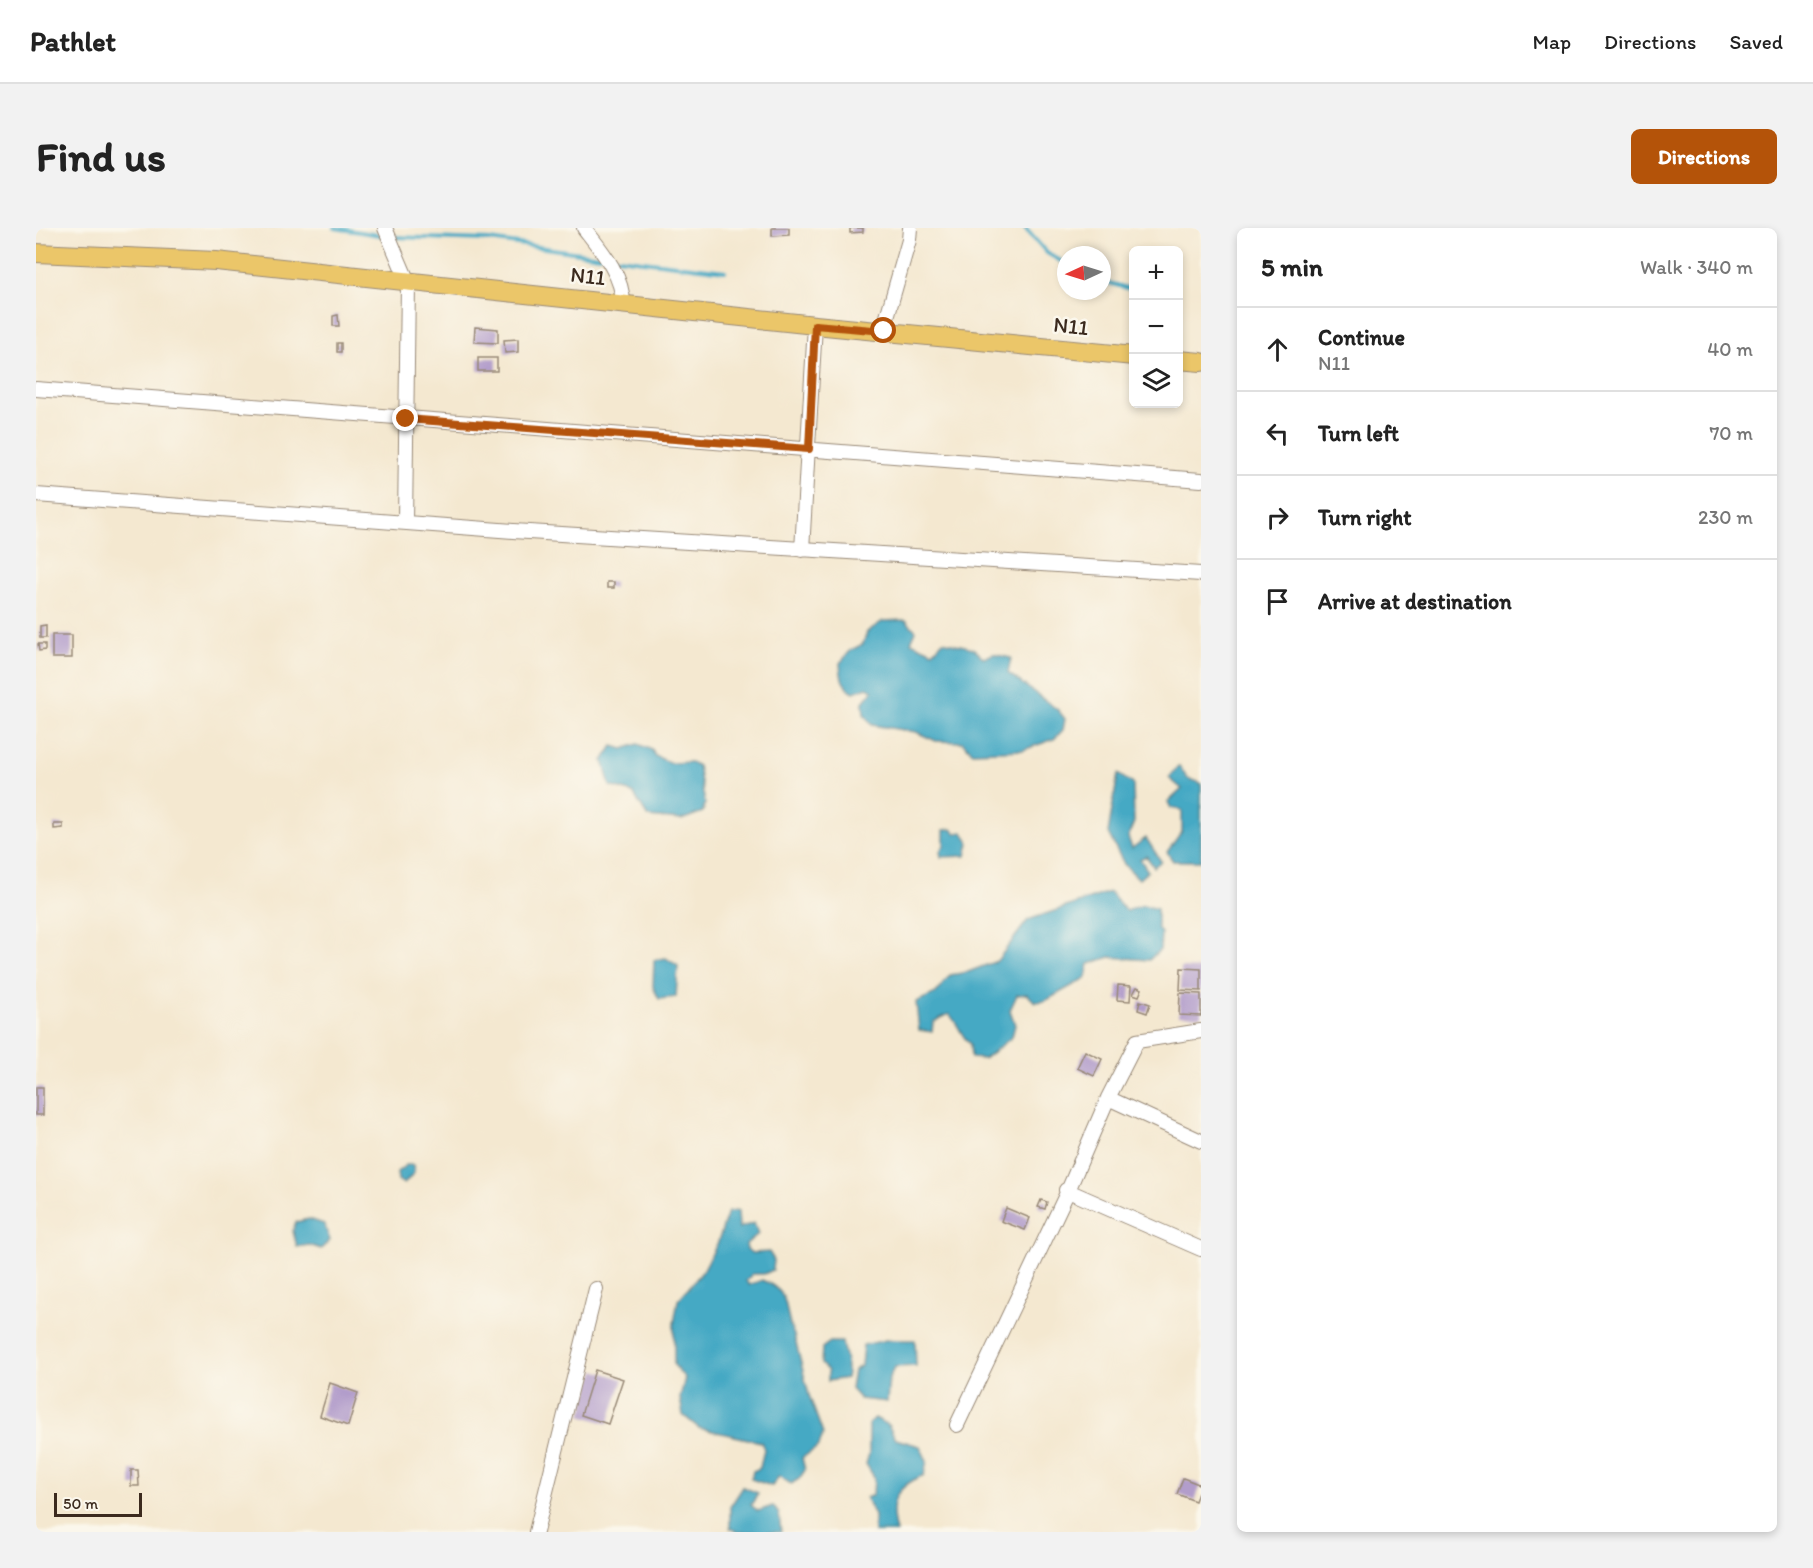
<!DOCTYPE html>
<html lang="en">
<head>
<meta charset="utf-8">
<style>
	body { margin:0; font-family:Itim,sans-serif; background:#f2f2f2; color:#222 }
	.controls { position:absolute; right:18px; top:18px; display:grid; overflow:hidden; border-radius:9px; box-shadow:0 3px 9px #0003 }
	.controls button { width:54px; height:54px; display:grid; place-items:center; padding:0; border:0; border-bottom:2px solid #e0e0e0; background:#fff; color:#222; font:30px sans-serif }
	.compass { position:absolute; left:1021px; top:18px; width:54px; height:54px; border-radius:50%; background:#fff; box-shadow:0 3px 9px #0003; rotate:266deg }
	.scale { position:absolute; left:18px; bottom:15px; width:88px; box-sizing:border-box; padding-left:6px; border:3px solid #3b2a1e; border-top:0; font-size:16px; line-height:21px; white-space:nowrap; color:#3b2a1e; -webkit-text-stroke:4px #fbf7ec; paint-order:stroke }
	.stop { position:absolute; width:18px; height:18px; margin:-14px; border:4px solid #b45309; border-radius:50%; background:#fff }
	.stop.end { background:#b45309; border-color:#fff; box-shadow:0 2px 6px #0008 }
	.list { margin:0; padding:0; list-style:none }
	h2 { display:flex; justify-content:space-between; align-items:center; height:78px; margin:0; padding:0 24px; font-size:26px }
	h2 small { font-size:20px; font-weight:400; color:#767676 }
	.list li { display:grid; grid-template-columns:39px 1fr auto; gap:18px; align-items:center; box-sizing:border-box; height:84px; padding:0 24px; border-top:2px solid #e0e0e0 }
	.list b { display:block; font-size:22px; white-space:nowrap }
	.list p { margin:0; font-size:20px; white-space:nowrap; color:#767676 }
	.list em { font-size:20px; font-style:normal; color:#767676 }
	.icon { flex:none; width:33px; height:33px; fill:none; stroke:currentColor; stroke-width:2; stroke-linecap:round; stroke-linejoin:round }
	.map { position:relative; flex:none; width:1165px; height:1304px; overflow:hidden; border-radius:9px }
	header { display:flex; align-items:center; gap:36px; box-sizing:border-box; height:84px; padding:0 30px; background:#fff; border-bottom:2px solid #e0e0e0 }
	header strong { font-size:28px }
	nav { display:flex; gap:33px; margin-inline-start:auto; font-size:21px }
	.intro { display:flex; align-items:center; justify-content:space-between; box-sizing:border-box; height:144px; padding:0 36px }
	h1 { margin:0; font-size:42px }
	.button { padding:15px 27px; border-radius:9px; background:#b45309; color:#fff; font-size:21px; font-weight:700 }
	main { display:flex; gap:36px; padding:0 36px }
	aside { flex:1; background:#fff; border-radius:9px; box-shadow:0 3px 9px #0003 }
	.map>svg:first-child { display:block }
	.water { fill:#44a9c4; stroke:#406a71; stroke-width:1.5 }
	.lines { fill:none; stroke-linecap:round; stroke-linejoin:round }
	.stream { stroke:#44a9c4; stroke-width:4 }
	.building { fill:#b29dcb }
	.minor-casing { stroke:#988977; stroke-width:16 }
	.major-casing { stroke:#988977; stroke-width:20 }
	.minor { stroke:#fff; stroke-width:14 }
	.major { stroke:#ebc669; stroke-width:18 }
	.route { stroke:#b45309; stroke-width:8 }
	.labels { text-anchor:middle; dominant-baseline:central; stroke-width:5; stroke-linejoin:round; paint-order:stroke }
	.street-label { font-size:22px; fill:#3b2a1e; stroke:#fbf7ec }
</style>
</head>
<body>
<header>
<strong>Pathlet</strong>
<nav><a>Map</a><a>Directions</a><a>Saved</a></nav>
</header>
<div class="intro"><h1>Find us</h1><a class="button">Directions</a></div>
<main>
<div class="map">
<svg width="1165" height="1304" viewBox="0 0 1165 1304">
	<rect width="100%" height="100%" fill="#fbf7ec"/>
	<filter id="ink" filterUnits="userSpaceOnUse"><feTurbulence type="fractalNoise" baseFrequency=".0167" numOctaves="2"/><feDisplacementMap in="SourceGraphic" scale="12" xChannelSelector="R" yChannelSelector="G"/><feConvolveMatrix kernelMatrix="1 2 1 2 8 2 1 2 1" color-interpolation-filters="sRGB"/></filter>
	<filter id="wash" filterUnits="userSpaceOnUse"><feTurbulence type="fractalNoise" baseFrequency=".008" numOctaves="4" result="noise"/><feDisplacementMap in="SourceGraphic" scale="24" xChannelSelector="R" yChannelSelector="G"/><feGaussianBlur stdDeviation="1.35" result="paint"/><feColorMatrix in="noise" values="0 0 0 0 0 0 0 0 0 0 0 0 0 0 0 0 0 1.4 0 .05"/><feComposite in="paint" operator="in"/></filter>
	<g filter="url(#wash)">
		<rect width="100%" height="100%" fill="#f4e8d0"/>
		<path class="water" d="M870,392L880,403L875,414L897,424L907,413L937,420L948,430L957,426L975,430L972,445L1022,482L1029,491L1027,502L1018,511L987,522L937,524L926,514L900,513L880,504L836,497L828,486L827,474L837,462L831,459L818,464C805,457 805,449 804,435L815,422L827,416L831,404L847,393Z
			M602,516L616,522L619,528L635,535L655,534L662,538L669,575L667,584L645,592L612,589L597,565L574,558L567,533L577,518L587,521Z
			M1143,538L1151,550L1165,555V633H1137L1131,624L1146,603V582L1135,580L1132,574L1146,561L1133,550Z
			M1082,546L1097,556L1098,594L1092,609L1096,620L1110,610L1125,633L1118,639L1110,628L1104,631L1112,643L1103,651L1088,636L1072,605Z
			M916,601L919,605L927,604L933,615L930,628L905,629L904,623L908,618V602Z
			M1074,664L1090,683L1107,677L1121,681V699L1125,705L1124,722L1113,732L1074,729L1053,736L1050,750L1009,773L999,774L991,766L981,767L974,782L979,797L976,809L948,831L935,830L934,816C924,807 923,796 913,786L897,794L896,804L883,802L880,774L900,765L914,747L932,744L961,733L992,692Z
			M630,730L642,738L640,769L623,771L617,759L618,732Z
			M370,937H377L378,945L368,956L362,952L361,944Z
			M702,983L703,1000L718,995L722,1006L710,1016L711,1022L716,1025L733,1024L738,1032L737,1042L728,1046H716L710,1053L713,1057L726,1052C759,1066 745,1082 758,1107L773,1167L787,1206L783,1218L766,1230L769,1242L763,1251L755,1256L743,1248L736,1258L715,1251L717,1243L724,1240L728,1221L725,1214L663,1200L647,1187L644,1170L649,1150L638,1137V1096L642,1072L667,1043L682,1014L692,984Z
			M273,991L288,996L294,1012L285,1021L273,1017L261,1019L257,1003L260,994Z
			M850,1112H879L880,1138L859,1139L853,1149L851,1174L824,1171L815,1161L818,1142L825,1138L827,1117Z
			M794,1114H806C808,1127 813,1137 810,1150L792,1153V1143L785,1136L786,1120Z
			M839,1190L852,1197L860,1211L884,1218L891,1233L888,1247C859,1259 852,1274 860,1304H838V1288L830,1270L837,1267L838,1249L830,1236L833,1226V1195Z
			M707,1259L722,1265L715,1277L722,1283L737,1278L743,1286L745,1304H702L694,1300V1279Z"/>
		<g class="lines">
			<path class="stream" d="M299,0L349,8
				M989,0L1011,25L1030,36
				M356,9L454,12L564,28
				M574,29L689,43
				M1066,53L1098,62"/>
		</g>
		<g id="blocks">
			<path class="building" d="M736,0H753V7L736,8Z
				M814,0H827V4L814,5Z
				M302,87L303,98H297V88Z
				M439,99L462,101V115L438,114Z
				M482,111V124L469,125L468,112Z
				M301,115H305V124H301Z
				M442,130H461V143H442Z
				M571,354H578V360H571Z
				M10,397V410H4V398Z
				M16,407H36V430H16Z
				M2,416H9V422L3,423Z
				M18,596H27V600L18,601Z
				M1145,740L1165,741V763L1144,762Z
				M1082,757L1095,758L1094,773L1081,772Z
				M1101,759L1106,761L1103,768L1097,766Z
				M1144,765L1165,766V788L1143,787Z
				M1104,773L1114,776L1111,785L1102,782Z
				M1049,823L1066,831L1058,848L1041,840Z
				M0,859H7V887H0Z
				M1005,972L1011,974L1009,981L1002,979Z
				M970,980L994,990L989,1002L965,993Z
				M559,1142L587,1151L572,1196L545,1187Z
				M294,1155L322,1165L312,1198L284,1188Z
				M95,1242H102L103,1258H95Z
				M1147,1250L1165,1257L1159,1273L1141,1266Z"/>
		</g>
	</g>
	<g filter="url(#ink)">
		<use href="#blocks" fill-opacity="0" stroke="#988977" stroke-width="1.5"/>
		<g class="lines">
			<g class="minor-casing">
				<path id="minor" d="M349,0L372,54L369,295
					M548,0C565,22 587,47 587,76
					M847,103L873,12L874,0
					M0,161L1165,252
					M0,267L477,303L1165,346
					M766,322L779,97
					M1072,870L1165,913
					M1030,962L1165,1021
					M921,1197L1031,965L1072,870L1101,813L1165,803
					M500,1304L560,1061"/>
			</g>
			<g class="major-casing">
				<path id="major" d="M0,25L180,33L779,97L1098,128
					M1142,132L1165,134"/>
			</g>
			<use href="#minor" class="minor"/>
			<use href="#major" class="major"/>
		</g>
	</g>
	<g class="lines" filter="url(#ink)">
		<path class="route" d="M370,191L773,221L779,97L848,103"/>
	</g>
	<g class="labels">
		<g class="street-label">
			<text transform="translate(552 48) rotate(6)">N11</text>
			<text transform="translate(1035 98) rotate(6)">N11</text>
		</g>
	</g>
</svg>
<div class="controls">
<button>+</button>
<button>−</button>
<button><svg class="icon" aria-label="layers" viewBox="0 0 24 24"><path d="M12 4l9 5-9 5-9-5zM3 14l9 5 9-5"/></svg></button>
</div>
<svg class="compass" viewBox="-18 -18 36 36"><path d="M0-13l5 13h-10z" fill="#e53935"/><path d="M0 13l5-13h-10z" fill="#767676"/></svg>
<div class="scale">50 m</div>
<div class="stop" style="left:848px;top:103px"></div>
<div class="stop end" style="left:370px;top:191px"></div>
</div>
<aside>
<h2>5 min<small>Walk · 340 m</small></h2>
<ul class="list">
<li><svg class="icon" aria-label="ahead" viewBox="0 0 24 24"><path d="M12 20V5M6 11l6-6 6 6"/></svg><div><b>Continue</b><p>N11</p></div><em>40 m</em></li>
<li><svg class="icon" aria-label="left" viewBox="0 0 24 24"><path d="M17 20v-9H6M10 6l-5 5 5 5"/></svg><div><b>Turn left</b></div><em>70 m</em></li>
<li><svg class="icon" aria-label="right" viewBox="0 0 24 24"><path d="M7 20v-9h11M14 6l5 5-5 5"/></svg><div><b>Turn right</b></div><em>230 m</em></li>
<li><svg class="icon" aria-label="arrive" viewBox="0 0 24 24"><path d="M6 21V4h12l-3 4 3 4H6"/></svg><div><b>Arrive at destination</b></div></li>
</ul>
</aside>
</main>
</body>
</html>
